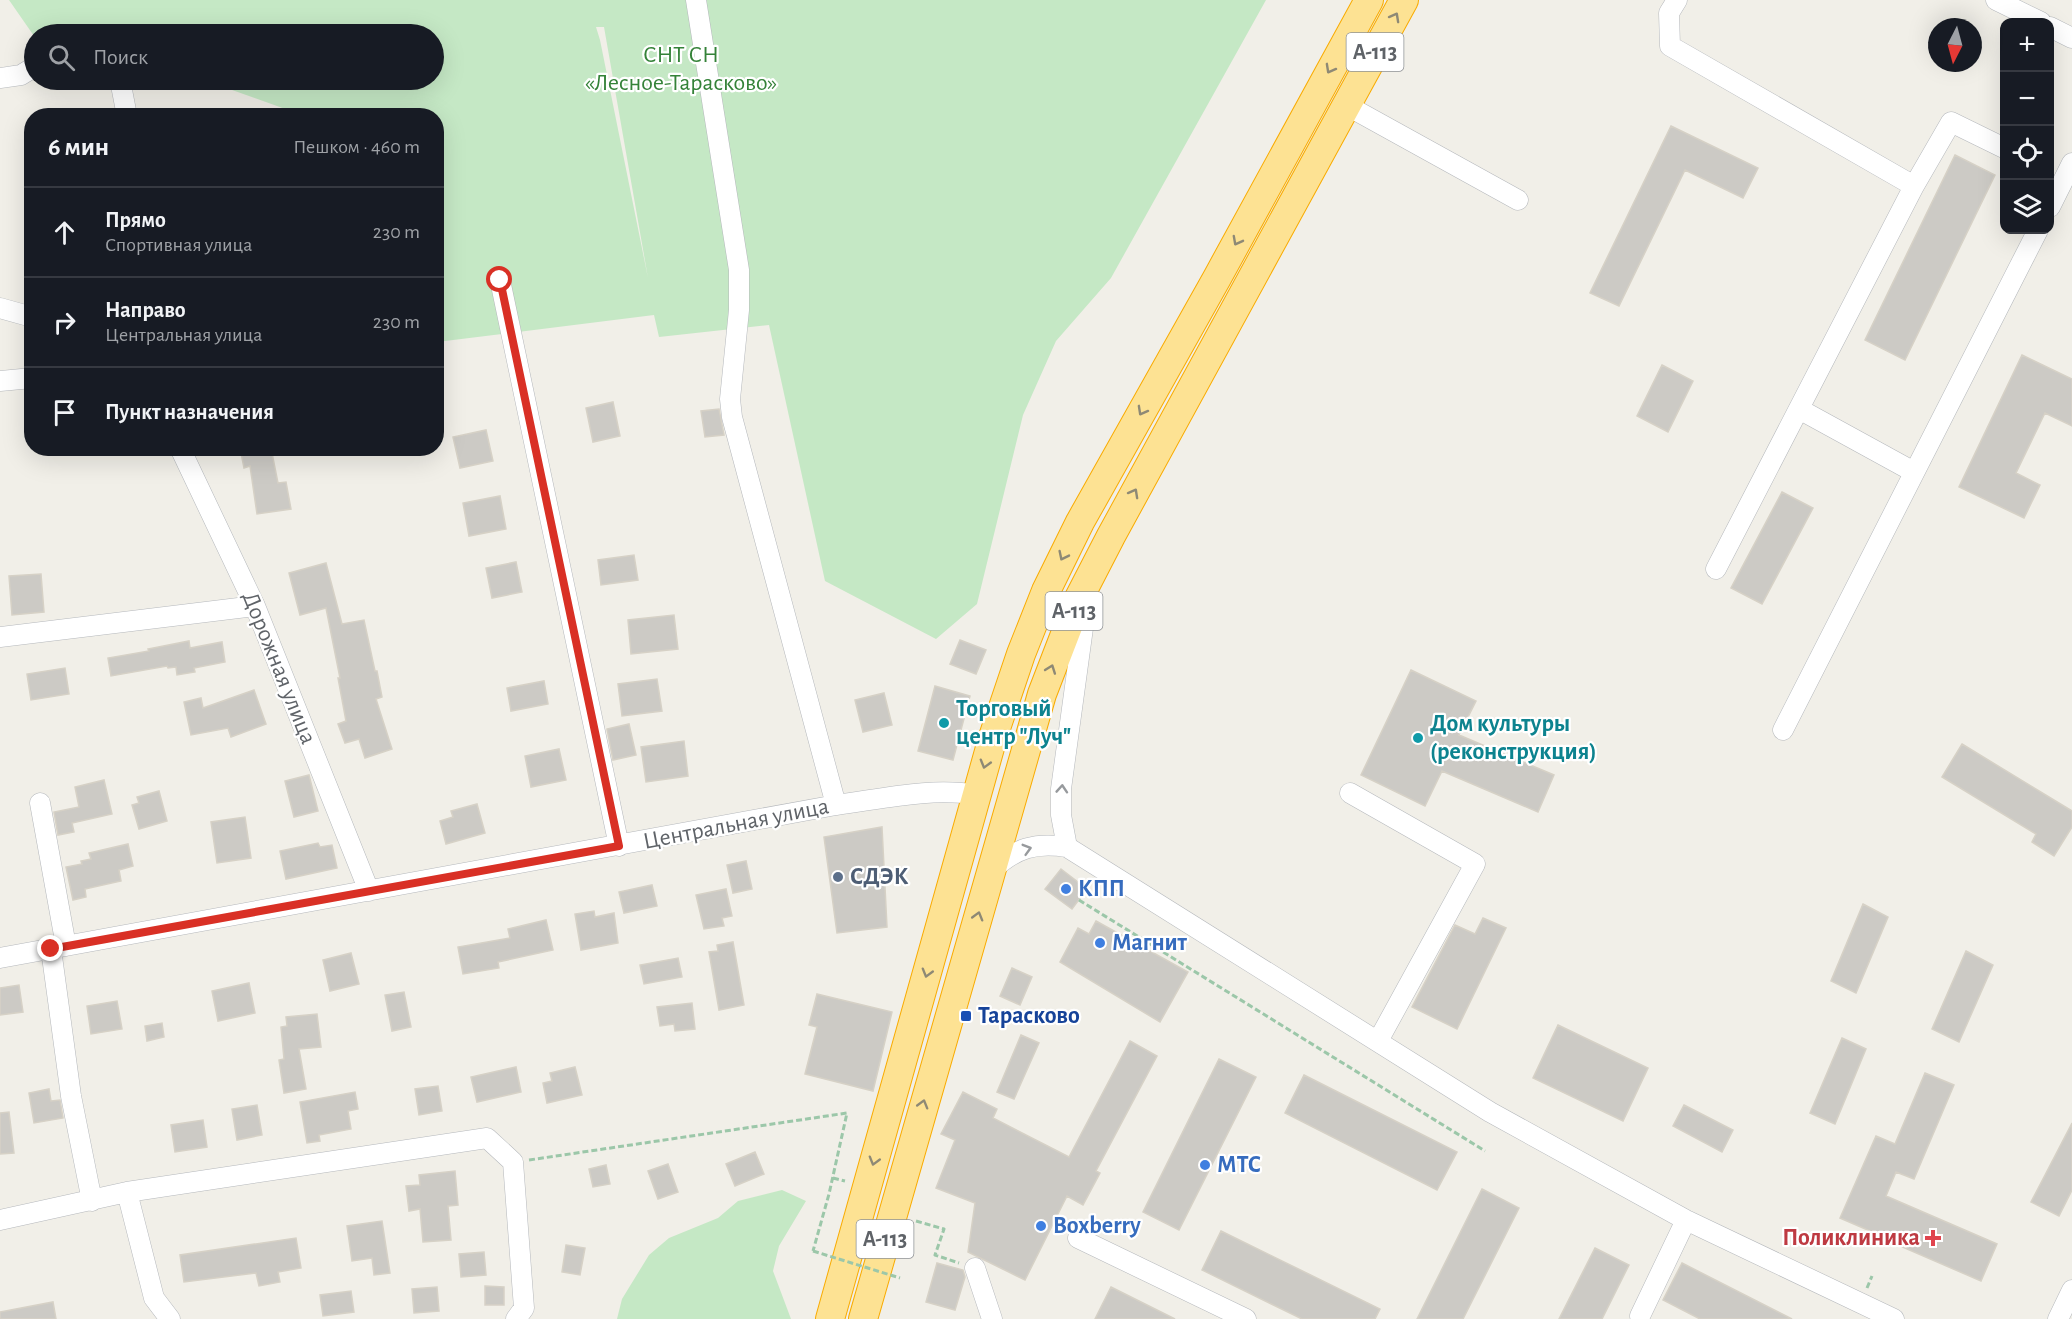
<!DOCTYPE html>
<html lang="ru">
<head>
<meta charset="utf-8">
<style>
	body { margin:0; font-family:"Alegreya Sans",sans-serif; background:#242831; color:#f1f3f6 }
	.controls { position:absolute; right:18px; top:18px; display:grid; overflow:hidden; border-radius:12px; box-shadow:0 6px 24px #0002 }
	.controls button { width:54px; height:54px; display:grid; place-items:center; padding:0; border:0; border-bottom:2px solid #363941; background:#171b24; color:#f1f3f6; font:30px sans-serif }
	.compass { position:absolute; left:1928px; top:18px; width:54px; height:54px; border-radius:50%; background:#171b24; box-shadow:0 6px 24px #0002; rotate:186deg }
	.stop { position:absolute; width:18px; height:18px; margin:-14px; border:4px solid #d93025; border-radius:50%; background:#fff }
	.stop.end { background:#d93025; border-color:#fff; box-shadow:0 2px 6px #0008 }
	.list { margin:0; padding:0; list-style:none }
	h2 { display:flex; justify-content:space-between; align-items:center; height:78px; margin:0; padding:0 24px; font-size:26px }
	h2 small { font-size:20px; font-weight:400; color:#9ea1a6 }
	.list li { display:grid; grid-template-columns:39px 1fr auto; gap:18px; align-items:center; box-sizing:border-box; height:90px; padding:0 24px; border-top:2px solid #363941 }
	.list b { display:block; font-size:22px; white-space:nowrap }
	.list p { margin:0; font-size:20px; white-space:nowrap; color:#9ea1a6 }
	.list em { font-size:20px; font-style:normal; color:#9ea1a6 }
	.icon { flex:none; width:33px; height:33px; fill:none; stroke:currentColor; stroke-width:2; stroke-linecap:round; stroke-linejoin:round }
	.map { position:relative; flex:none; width:2072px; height:1319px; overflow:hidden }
	.search { position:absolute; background:#171b24; box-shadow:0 6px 24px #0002; left:24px; top:24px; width:420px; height:66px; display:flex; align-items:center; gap:15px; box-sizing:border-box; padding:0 21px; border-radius:33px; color:#9ea1a6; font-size:22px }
	.panel { position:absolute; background:#171b24; box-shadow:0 6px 24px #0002; left:24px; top:108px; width:420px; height:348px; border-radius:24px }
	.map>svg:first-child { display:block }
	.green { fill:#c5e8c5; fill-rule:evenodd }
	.building { fill:#cccac5; stroke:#d6d1c6; stroke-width:1.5 }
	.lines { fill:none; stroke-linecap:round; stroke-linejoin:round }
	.minor-casing { stroke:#b5b8bc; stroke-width:21 }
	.highway-casing { stroke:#f9ab00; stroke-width:30 }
	.path { stroke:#9cc7a9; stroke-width:3; stroke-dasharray:6 3; stroke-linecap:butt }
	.minor { stroke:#fff; stroke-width:20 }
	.highway { stroke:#fde293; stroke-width:28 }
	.path-bridge { stroke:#9cc7a9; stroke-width:3; stroke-dasharray:6 3; stroke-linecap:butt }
	.oneway { stroke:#8e8975 }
	.oneway2 { stroke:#979a9d }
	.route { stroke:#d93025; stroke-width:8 }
	.culture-dot { fill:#0f9aa8; stroke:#fff; stroke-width:2 }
	.service-dot { fill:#5c6f8a; stroke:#fff; stroke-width:2 }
	.shop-dot { fill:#3f7fe0; stroke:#fff; stroke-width:2 }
	.transit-dot { fill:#1a4fb4; stroke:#fff; stroke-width:2 }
	.health-dot { fill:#e0444e; stroke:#fff; stroke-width:2 }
	.labels { text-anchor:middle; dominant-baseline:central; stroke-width:4.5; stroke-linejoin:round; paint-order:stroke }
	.shield { fill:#fff; stroke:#8f9295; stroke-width:1.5 }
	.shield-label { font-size:22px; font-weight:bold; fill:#5f6368 }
	.park-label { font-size:24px; fill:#348238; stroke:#fff }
	.street-label { font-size:24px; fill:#5f6368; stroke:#fff }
	.culture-label { font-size:24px; font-weight:bold; fill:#0d838f; stroke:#fff; text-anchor:start }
	.service-label { font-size:24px; font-weight:bold; fill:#4e5e75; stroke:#fff; text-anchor:start }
	.shop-label { font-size:24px; font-weight:bold; fill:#366cbe; stroke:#fff; text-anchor:start }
	.transit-label { font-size:24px; font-weight:bold; fill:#164399; stroke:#fff; text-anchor:start }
	.health-label { font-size:24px; font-weight:bold; fill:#be3a42; stroke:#fff; text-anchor:end }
</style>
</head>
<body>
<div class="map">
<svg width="2072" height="1319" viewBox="0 0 2072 1319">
	<rect width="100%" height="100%" fill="#f1efe8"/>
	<path class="green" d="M9,0H1266L1111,278L1056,341L1023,415L977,604L936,639L825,581L769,325L659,337L654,315L437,342L436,116L302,115L204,80H434V34L34,36ZM596,27H604L648,278L600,40Z
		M782,1190L806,1201L779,1246L773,1271L791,1319H617L622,1299L649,1255L669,1238L718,1218L738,1201Z"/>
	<path class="building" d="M1671,126L1758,168L1743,198L1685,170L1619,306L1590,293Z
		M1955,155L1995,175L1905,360L1865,340Z
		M2022,355L2072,379V426L2045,413L2016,473L2040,485L2024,518L1959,487Z
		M1662,365L1693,381L1668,432L1637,416Z
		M613,402L620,436L593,442L586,408Z
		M719,409L724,435L705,437L701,411Z
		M486,430L493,461L460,468L453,437Z
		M240,448H271L278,483L286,482L291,509L257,514L250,466L244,468Z
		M1782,492L1813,508L1762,604L1731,588Z
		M500,496L506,529L469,536L463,503Z
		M634,555L638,580L601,585L598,560Z
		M516,562L522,592L492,598L486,568Z
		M326,563L342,624L364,620L375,671H377L382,697L376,699L392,749L365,758L359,739L345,743L338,724L346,721L338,678H340L326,608L300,615L289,573Z
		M41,574L44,612L12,615L9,576Z
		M674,615L678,649L631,654L628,620Z
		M960,640L986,650L976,674L950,664Z
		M189,641L190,648L222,642L225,662L194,668L195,672L177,675L176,667L168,668L167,666L111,676L108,658L149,651L148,649Z
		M65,668L69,694L31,700L27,674Z
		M1411,670L1476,701L1459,735L1554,775L1538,812L1442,771L1425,806L1361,775Z
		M657,679L662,711L622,716L618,684Z
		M544,681L548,704L511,711L507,688Z
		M935,686L970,696L953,760L918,751Z
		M254,690L266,724L231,737L228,728L191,735L184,702L201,698L203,708Z
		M884,693L892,725L863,732L855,700Z
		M629,724L636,755L613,760L607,729Z
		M684,741L688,776L646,782L641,747Z
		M1962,744L2072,811V827L2054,856L2032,842L2036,834L1942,777Z
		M559,749L566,780L531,787L525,756Z
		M309,775L318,811L294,817L285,781Z
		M104,780L112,814L72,823L74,832L58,835L54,812L79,807L75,787Z
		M159,791L167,821L139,829L132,805L139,803L137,797Z
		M477,804L485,833L446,844L440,821L453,817L451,811Z
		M245,817L251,858L217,863L211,822Z
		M882,827L887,927L837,933L824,837Z
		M318,843L320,847L332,845L337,868L286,879L280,851Z
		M128,844L133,866L119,870L121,881L85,889L86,897L73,900L66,867L82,864L81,861L91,859L89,853Z
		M746,861L752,889L733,893L727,865Z
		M1061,869L1087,889L1072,909L1045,889Z
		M652,885L657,906L624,913L619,892Z
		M726,889L732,916L722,918L724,926L704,929L696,895Z
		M1863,904L1888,917L1856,993L1831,981Z
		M594,911L595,917L614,913L618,943L581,950L575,914Z
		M1483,918L1506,928L1457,1029L1412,1007L1455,925L1475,934Z
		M546,920L553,950L498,962L499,968L463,974L458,947L510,938L508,929Z
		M1096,921L1188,972L1160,1022L1060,962L1078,928L1089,934Z
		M733,942L744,1005L719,1010L709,952L718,951L717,945Z
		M1966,951L1993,965L1959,1042L1932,1029Z
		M351,953L359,984L330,991L323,960Z
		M678,958L682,977L644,984L640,965Z
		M1012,968L1032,977L1020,1005L1000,996Z
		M249,983L255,1013L218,1021L212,991Z
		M19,985L23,1012L0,1015V988Z
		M404,992L411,1027L392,1031L385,995Z
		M817,994L892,1012L873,1091L805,1074L817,1027L809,1025Z
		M117,1001L122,1029L91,1034L87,1006Z
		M692,1003L695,1029L675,1031L674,1024L660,1026L657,1007Z
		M317,1014L321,1047L299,1049L306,1089L284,1093L279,1060L284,1059L281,1027L287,1026L286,1017Z
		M162,1023L164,1037L147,1041L145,1026Z
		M1558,1025L1648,1068L1623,1121L1533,1078Z
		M1021,1035L1039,1043L1014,1099L997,1092Z
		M1842,1038L1866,1049L1835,1124L1810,1113Z
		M1130,1041L1157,1056L1096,1171L1100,1173L1083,1205L1067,1196L1025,1280L968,1252L975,1203L936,1188L955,1140L941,1134L963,1092L997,1109L993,1118L1069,1157Z
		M1219,1059L1256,1077L1179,1230L1143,1212Z
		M516,1067L521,1092L477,1102L471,1077Z
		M575,1067L582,1095L547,1103L543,1083L552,1081L550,1073Z
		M1925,1073L1954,1085L1914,1179L1896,1172L1886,1196L1997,1244L1981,1281L1884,1239V1237L1840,1218L1876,1136L1895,1144Z
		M1304,1075L1457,1152L1437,1190L1285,1113Z
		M438,1086L442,1111L419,1115L415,1089Z
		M49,1089L51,1101L60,1100L63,1118L34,1123L29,1093Z
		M355,1092L358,1109L348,1111L351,1129L319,1135L320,1141L307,1143L300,1102Z
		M257,1105L262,1135L237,1140L232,1109Z
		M1684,1105L1733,1130L1722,1152L1673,1126Z
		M9,1112L14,1153L0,1154V1113Z
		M203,1120L207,1147L175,1152L171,1125Z
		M2072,1123V1190L2059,1216L2031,1202Z
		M755,1152L764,1174L735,1186L726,1164Z
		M668,1164L678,1192L658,1199L648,1171Z
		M606,1165L610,1184L593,1187L589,1169Z
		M455,1171L458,1205L448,1206L451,1240L423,1242L420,1209L409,1211L406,1186L420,1185L419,1175Z
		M1482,1189L1519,1208L1463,1319H1417Z
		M382,1221L390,1273L374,1275L372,1258L352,1261L347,1226Z
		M1221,1231L1380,1309L1375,1319H1302L1202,1270Z
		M296,1238L301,1268L278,1272L280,1282L259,1286L256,1273L184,1282L180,1255Z
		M566,1245L585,1248L580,1275L562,1272Z
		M1595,1248L1629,1265L1602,1319H1559Z
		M484,1252L486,1275L461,1277L459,1254Z
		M937,1263L963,1270L965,1277L955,1310L926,1302Z
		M1682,1263L1792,1319H1700L1663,1300Z
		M485,1286L504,1287V1305H485Z
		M437,1287L439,1311L414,1313L412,1289Z
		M1111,1287L1175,1319H1095Z
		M351,1291L354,1312L323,1316L320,1295Z
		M53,1302L56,1319H0V1312Z"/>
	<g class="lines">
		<g class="minor-casing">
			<path id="minor" d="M696,0L739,270V310L730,399L732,417L836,805
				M1677,0L1669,13L1670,46L1914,186
				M1996,0L2041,22
				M2050,27L2072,38
				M0,78L21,75L34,67
				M120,80L127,116
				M1346,105L1518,200
				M2050,207L2072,163
				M500,280L619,846
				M0,308L32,317
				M0,381L32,378
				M1799,409L1914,472
				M180,448L255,606L369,891
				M1716,569L1914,186L1951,122L2004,148
				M0,637L255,606
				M1783,730L2038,230
				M1350,793L1475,864L1378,1041
				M40,803L66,946
				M1067,847L1061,815V789L1086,606
				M992,870C1016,848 1035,842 1067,847L1490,1112L1686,1220L1894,1319
				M51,949L71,1096L92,1201
				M0,958L836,805C882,799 931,787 977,795
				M127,1192L154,1298L170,1319
				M0,1220L127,1192L487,1138L513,1162L524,1308L516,1319
				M1078,1238L1246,1319
				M975,1268L992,1319
				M1640,1316L1686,1220
				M2058,1319L2072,1290"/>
		</g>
		<g class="highway-casing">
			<path id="highway" d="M830,1319L993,737L1021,654L1046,591L1080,522L1217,278L1369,0
				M863,1319L1042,694L1079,598L1111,536L1404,0"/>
		</g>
		<path class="path" d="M1079,900L1485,1151
			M529,1160L847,1113L829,1194L813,1251
			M833,1178L845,1181
			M916,1221L944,1229L935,1255L959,1263
			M1867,1288L1872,1276"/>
		<use href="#minor" class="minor"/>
		<use href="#highway" class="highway"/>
		<path class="path-bridge" d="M813,1251L900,1278"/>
	</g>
	<defs><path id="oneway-chevron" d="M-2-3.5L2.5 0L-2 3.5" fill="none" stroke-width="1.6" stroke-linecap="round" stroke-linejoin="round" transform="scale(1.5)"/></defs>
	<g class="oneway">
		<use href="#oneway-chevron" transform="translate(1395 17) rotate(-61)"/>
		<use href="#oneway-chevron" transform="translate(1330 69) rotate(119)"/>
		<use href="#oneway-chevron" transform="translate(1237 241) rotate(118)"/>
		<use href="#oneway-chevron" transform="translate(1142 411) rotate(119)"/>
		<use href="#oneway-chevron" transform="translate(1134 493) rotate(-61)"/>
		<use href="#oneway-chevron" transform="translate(1063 556) rotate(116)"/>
		<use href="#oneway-chevron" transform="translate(1051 669) rotate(-70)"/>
		<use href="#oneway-chevron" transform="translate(985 764) rotate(106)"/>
		<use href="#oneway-chevron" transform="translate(978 916) rotate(-74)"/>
		<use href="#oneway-chevron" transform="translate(927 973) rotate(106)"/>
		<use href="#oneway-chevron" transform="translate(923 1104) rotate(-74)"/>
		<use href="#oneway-chevron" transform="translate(874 1161) rotate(106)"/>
	</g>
	<g class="oneway2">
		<use href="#oneway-chevron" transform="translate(1062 789) rotate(-86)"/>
		<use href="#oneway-chevron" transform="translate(1027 849) rotate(-16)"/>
	</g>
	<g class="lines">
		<path class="route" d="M51,949L619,846L500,280"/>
	</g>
	<g class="culture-dot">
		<circle cx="944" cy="723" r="6"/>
		<circle cx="1418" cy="738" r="6"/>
	</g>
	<circle class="service-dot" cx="838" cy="877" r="6"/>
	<g class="shop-dot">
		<circle cx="1066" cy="889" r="6"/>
		<circle cx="1100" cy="943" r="6"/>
		<circle cx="1205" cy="1165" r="6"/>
		<circle cx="1041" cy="1226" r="6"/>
	</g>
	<rect class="transit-dot" x="960" y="1010" width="12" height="12" rx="3"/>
	<path class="health-dot" d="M1930 1229h6v6h6v6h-6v6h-6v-6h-6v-6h6z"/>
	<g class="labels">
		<g class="shield">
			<rect x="1346.5" y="33" width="57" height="38" rx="4.5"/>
			<rect x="1045.5" y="592" width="57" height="38" rx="4.5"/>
			<rect x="856.5" y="1220" width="57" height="38" rx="4.5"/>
		</g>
		<g class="shield-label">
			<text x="1375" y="52">А-113</text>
			<text x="1074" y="611">А-113</text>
			<text x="885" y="1239">А-113</text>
		</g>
		<g class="park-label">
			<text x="681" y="55">СНТ СН<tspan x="681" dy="28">«Лесное-Тарасково»</tspan></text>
		</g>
		<g class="street-label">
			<text transform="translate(279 668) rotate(68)">Дорожная улица</text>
			<text transform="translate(736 824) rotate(-11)">Центральная улица</text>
		</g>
		<g class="culture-label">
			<text x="956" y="709">Торговый<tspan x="956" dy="28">центр "Луч"</tspan></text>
			<text x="1430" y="724">Дом культуры<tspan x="1430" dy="28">(реконструкция)</tspan></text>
		</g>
		<g class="service-label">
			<text x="850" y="877">СДЭК</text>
		</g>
		<g class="shop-label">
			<text x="1078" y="889">КПП</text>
			<text x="1112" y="943">Магнит</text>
			<text x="1217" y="1165">МТС</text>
			<text x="1053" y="1226">Boxberry</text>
		</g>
		<g class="transit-label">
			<text x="978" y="1016">Тарасково</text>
		</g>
		<g class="health-label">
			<text x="1920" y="1238">Поликлиника</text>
		</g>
	</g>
</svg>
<div class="controls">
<button>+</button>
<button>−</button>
<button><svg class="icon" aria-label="locate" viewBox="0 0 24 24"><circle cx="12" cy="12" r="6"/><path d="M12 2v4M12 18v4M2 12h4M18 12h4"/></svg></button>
<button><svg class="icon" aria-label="layers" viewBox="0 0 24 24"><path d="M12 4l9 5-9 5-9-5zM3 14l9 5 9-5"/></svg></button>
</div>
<svg class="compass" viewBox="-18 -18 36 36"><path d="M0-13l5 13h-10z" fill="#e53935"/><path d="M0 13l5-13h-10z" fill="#9ea1a6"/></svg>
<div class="stop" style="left:500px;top:280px"></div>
<div class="stop end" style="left:51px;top:949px"></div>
<div class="search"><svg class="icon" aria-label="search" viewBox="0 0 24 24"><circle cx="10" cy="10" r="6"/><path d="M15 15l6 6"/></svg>Поиск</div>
<section class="panel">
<h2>6 мин<small>Пешком · 460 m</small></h2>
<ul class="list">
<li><svg class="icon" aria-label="ahead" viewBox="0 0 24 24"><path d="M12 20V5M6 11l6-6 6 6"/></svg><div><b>Прямо</b><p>Спортивная улица</p></div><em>230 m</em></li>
<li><svg class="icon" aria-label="right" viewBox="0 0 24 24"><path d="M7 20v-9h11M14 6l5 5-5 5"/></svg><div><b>Направо</b><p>Центральная улица</p></div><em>230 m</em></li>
<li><svg class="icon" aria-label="arrive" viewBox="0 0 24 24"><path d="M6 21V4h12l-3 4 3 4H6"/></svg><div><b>Пункт назначения</b></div></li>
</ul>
</section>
</div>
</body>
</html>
